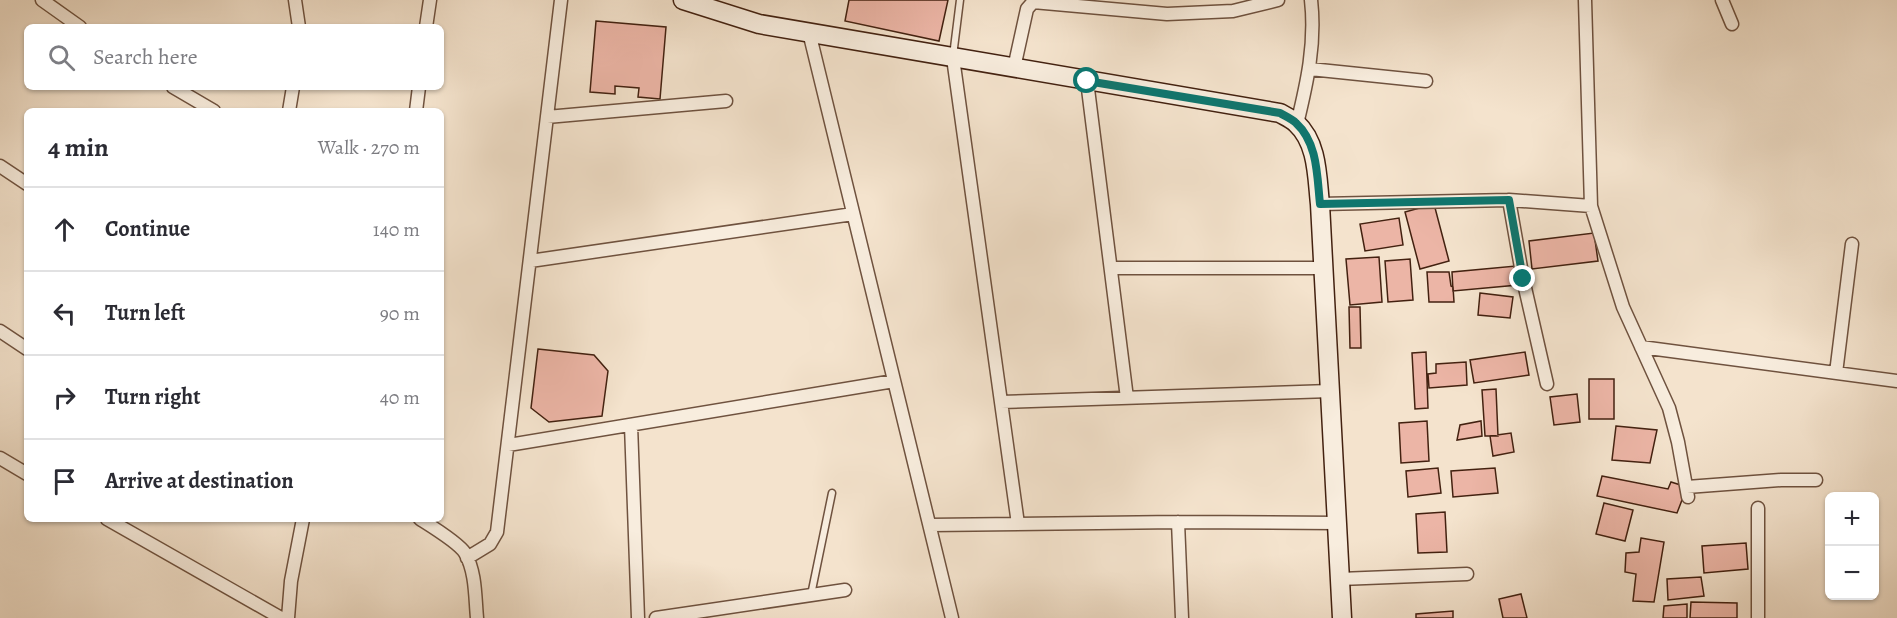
<!DOCTYPE html>
<html lang="en">
<head>
<meta charset="utf-8">
<style>
	body { margin:0; font-family:Alegreya,serif; background:#f2f2f3; color:#2b2b33 }
	.controls { position:absolute; right:18px; bottom:18px; display:grid; overflow:hidden; border-radius:9px; box-shadow:0 2px 4px #0004 }
	.controls button { width:54px; height:54px; display:grid; place-items:center; padding:0; border:0; border-bottom:2px solid #e1e1e2; background:#fff; color:#2b2b33; font:30px sans-serif }
	.stop { position:absolute; width:18px; height:18px; margin:-14px; border:4px solid #0f766e; border-radius:50%; background:#fff }
	.stop.end { background:#0f766e; border-color:#fff; box-shadow:0 2px 6px #0008 }
	.list { margin:0; padding:0; list-style:none }
	h2 { display:flex; justify-content:space-between; align-items:center; height:78px; margin:0; padding:0 24px; font-size:26px }
	h2 small { font-size:20px; font-weight:400; color:#7c7c81 }
	.list li { display:grid; grid-template-columns:39px 1fr auto; gap:18px; align-items:center; box-sizing:border-box; height:84px; padding:0 24px; border-top:2px solid #e1e1e2 }
	.list b { display:block; font-size:22px; white-space:nowrap }
	.list em { font-size:20px; font-style:normal; color:#7c7c81 }
	.icon { flex:none; width:33px; height:33px; fill:none; stroke:currentColor; stroke-width:2; stroke-linecap:round; stroke-linejoin:round }
	.map { position:relative; flex:none; width:1897px; height:618px; overflow:hidden }
	.search { position:absolute; background:#fff; box-shadow:0 2px 4px #0004; left:24px; top:24px; width:420px; height:66px; display:flex; align-items:center; gap:15px; box-sizing:border-box; padding:0 21px; border-radius:9px; color:#7c7c81; font-size:22px }
	.panel { position:absolute; background:#fff; box-shadow:0 2px 4px #0004; left:24px; top:108px; width:420px; height:414px; border-radius:9px }
	.map>svg:first-child { display:block }
	.building { fill:#ecb5a6; stroke:#432110; stroke-width:1.5 }
	.lines { fill:none; stroke-linecap:round; stroke-linejoin:round }
	.lane-casing { stroke:#6f523f; stroke-width:9 }
	.street-casing { stroke:#6f523f; stroke-width:15 }
	.secondary-casing { stroke:#432110; stroke-width:21 }
	.lane { stroke:#f8edde; stroke-width:6 }
	.street { stroke:#f8edde; stroke-width:12 }
	.secondary { stroke:#f8edde; stroke-width:18 }
	.route { stroke:#0f766e; stroke-width:8 }
</style>
</head>
<body>
<div class="map">
<svg width="1897" height="618" viewBox="0 0 1897 618">
	<rect width="100%" height="100%" fill="#f4e3cd"/>
	<filter id="stains"><feTurbulence type="fractalNoise" baseFrequency=".00333" numOctaves="4"/><feColorMatrix values="0 0 0 0 .2 0 0 0 0 .09 0 0 0 0 .02 0 0 0 .5 -.17"/></filter>
	<radialGradient id="worn" r=".72"><stop offset=".6" stop-color="#630" stop-opacity="0"/><stop offset="1" stop-color="#630" stop-opacity=".3"/></radialGradient>
	<path class="building" d="M849,0H948L939,41L845,21Z
		M596,21L666,27L660,99L638,97L639,88L615,86V94L590,92Z
		M1434,204L1449,261L1420,269L1405,212Z
		M1399,218L1403,245L1365,251L1360,224Z
		M1594,233L1598,261L1532,269L1529,241Z
		M1379,257L1382,302L1350,305L1346,259Z
		M1410,259L1413,300L1388,302L1385,261Z
		M1516,266L1518,285L1453,291L1452,272Z
		M1427,272H1449L1451,286L1453,287L1454,302H1429Z
		M1480,293L1513,297L1510,318L1478,315Z
		M1349,307H1360L1361,348H1350Z
		M538,349L594,355L608,371L602,416L549,422L531,408Z
		M1426,352L1428,408L1415,409L1412,353Z
		M1525,352L1529,375L1474,383L1470,360Z
		M1466,362L1467,385L1429,388L1428,374L1436,373V364Z
		M1589,379H1614V419H1589Z
		M1496,389L1498,436H1485L1482,390Z
		M1577,394L1580,422L1554,425L1550,397Z
		M1427,421L1429,461L1401,463L1399,423Z
		M1481,421L1482,436L1457,440L1460,425Z
		M1616,426L1657,430L1650,463L1612,460Z
		M1511,433L1514,452L1493,456L1490,436Z
		M1438,468L1441,493L1408,497L1406,471Z
		M1495,468L1498,493L1453,497L1451,471Z
		M1602,476L1668,489L1671,482L1687,487L1677,513L1597,496Z
		M1604,503L1633,510L1625,541L1596,534Z
		M1445,512L1447,552L1418,553L1416,514Z
		M1641,538L1664,542L1654,602L1633,601L1636,574L1625,572L1626,553L1639,552Z
		M1746,543L1748,569L1704,573L1702,546Z
		M1701,577L1704,596L1668,600L1667,579Z
		M1521,594L1527,618H1503L1499,599Z
		M1691,602L1737,603V618H1690Z
		M1687,604V618H1663L1664,606Z
		M1453,611V618H1416V614Z"/>
	<g class="lines">
		<g class="lane-casing">
			<path id="lane" d="M953,56L960,0
				M811,595L832,493"/>
		</g>
		<g class="street-casing">
			<path id="street" d="M42,0L80,27
				M295,0L299,27
				M1585,0L1591,206L1623,307L1669,408L1678,442L1688,497
				M1722,0L1732,24
				M426,27L430,0
				M809,32L952,618
				M953,58L1018,524
				M1014,68L1027,9L1033,2L1167,14L1233,11L1278,0
				M1310,69L1426,81
				M1087,81L1127,398
				M173,87L214,111
				M289,111L293,87
				M416,111L419,87
				M547,117L726,101
				M1297,124C1307,83 1316,43 1311,0
				M0,166L27,184
				M1509,200L1523,279L1547,384
				M1320,204L1509,200L1591,206
				M530,261L853,214
				M1111,268H1324
				M0,331L27,349
				M1641,347L1897,381
				M1836,373L1852,244
				M1001,402L1330,391
				M631,425L638,618
				M508,445L894,381
				M0,458L27,474
				M1687,487L1781,480H1816
				M1758,508V618
				M107,519L281,618
				M420,519C431,526 459,543 465,553C476,572 475,597 477,618
				M1178,522L1182,618
				M930,525L1178,522L1337,523
				M467,558L490,544L497,532L561,0
				M1340,579L1467,574
				M288,618L291,581L303,519
				M656,618L845,590"/>
		</g>
		<g class="secondary-casing">
			<path id="secondary" d="M683,0L759,24L1280,113C1285,116 1292,119 1296,123C1318,143 1317,177 1320,204L1342,618"/>
		</g>
		<use href="#lane" class="lane"/>
		<use href="#street" class="street"/>
		<use href="#secondary" class="secondary"/>
	</g>
	<g class="lines">
		<path class="route" d="M1087,81L1280,113C1285,116 1292,119 1296,123C1318,143 1317,177 1320,204L1509,200L1523,279"/>
	</g>
	<rect width="100%" height="100%" filter="url(#stains)"/>
	<rect width="100%" height="100%" fill="url(#worn)"/>
</svg>
<div class="controls">
<button>+</button>
<button>−</button>
</div>
<div class="stop" style="left:1087px;top:81px"></div>
<div class="stop end" style="left:1523px;top:279px"></div>
<div class="search"><svg class="icon" aria-label="search" viewBox="0 0 24 24"><circle cx="10" cy="10" r="6"/><path d="M15 15l6 6"/></svg>Search here</div>
<section class="panel">
<h2>4 min<small>Walk · 270 m</small></h2>
<ul class="list">
<li><svg class="icon" aria-label="ahead" viewBox="0 0 24 24"><path d="M12 20V5M6 11l6-6 6 6"/></svg><div><b>Continue</b></div><em>140 m</em></li>
<li><svg class="icon" aria-label="left" viewBox="0 0 24 24"><path d="M17 20v-9H6M10 6l-5 5 5 5"/></svg><div><b>Turn left</b></div><em>90 m</em></li>
<li><svg class="icon" aria-label="right" viewBox="0 0 24 24"><path d="M7 20v-9h11M14 6l5 5-5 5"/></svg><div><b>Turn right</b></div><em>40 m</em></li>
<li><svg class="icon" aria-label="arrive" viewBox="0 0 24 24"><path d="M6 21V4h12l-3 4 3 4H6"/></svg><div><b>Arrive at destination</b></div></li>
</ul>
</section>
</div>
</body>
</html>
